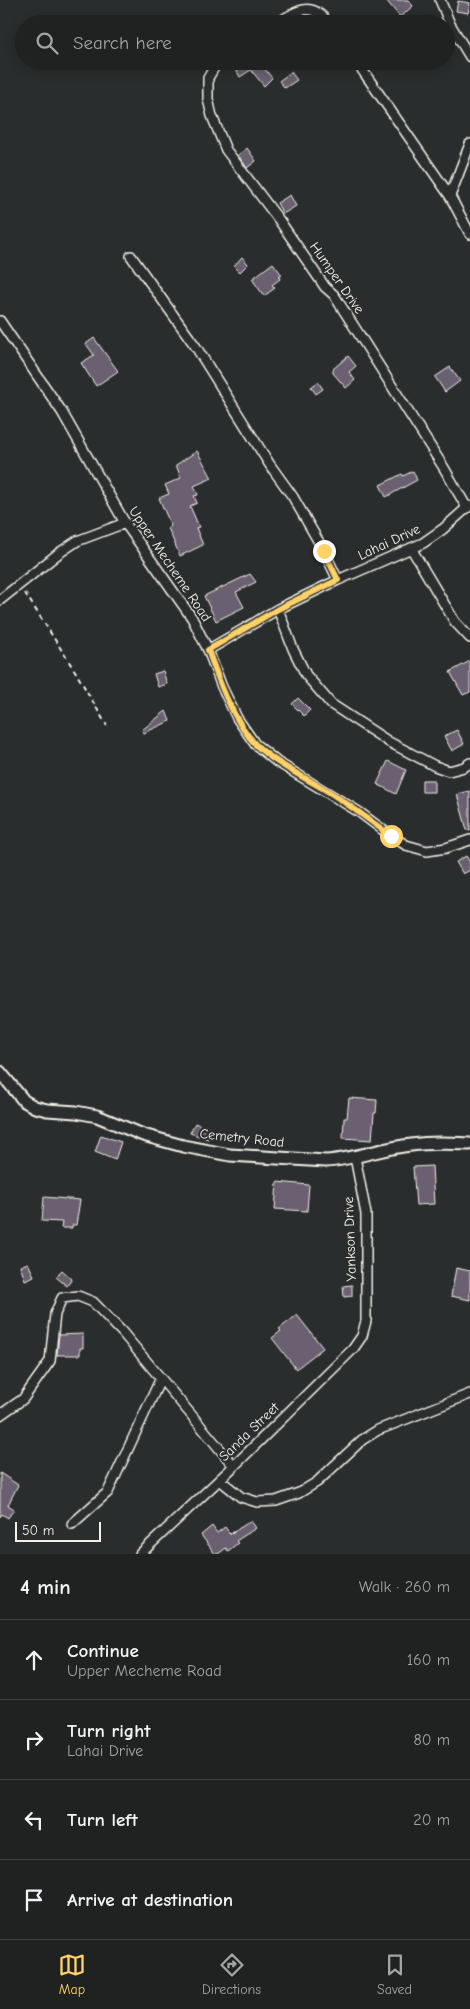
<!DOCTYPE html>
<html lang="en">
<head>
<meta charset="utf-8">
<style>
	body { margin:0; font-family:"Comic Neue",sans-serif; background:#2d2f2f; color:#f1f3f6 }
	.scale { position:absolute; left:15px; bottom:12px; width:86px; box-sizing:border-box; padding-left:5px; border:2px solid #f4f1e8; border-top:0; font-size:14px; line-height:18px; white-space:nowrap; color:#f4f1e8; -webkit-text-stroke:4px #2a2d2e; paint-order:stroke }
	.stop { position:absolute; width:15px; height:15px; margin:-11px; border:4px solid #ffd166; border-radius:50%; background:#fff }
	.stop.end { background:#ffd166; border-color:#fff; box-shadow:0 1px 5px #0008 }
	.list { margin:0; padding:0; list-style:none }
	h2 { display:flex; justify-content:space-between; align-items:center; height:65px; margin:0; padding:0 20px; font-size:21px }
	h2 small { font-size:16px; font-weight:400; color:#a2a4a5 }
	.list li { display:grid; grid-template-columns:32px 1fr auto; gap:15px; align-items:center; box-sizing:border-box; height:80px; padding:0 20px; border-top:1px solid #3d3f40 }
	.list b { display:block; font-size:19px; white-space:nowrap }
	.list p { margin:0; font-size:16px; white-space:nowrap; color:#a2a4a5 }
	.list em { font-size:16px; font-style:normal; color:#a2a4a5 }
	.icon { flex:none; width:28px; height:28px; fill:none; stroke:currentColor; stroke-width:2; stroke-linecap:round; stroke-linejoin:round }
	.map { position:relative; flex:none; width:470px; height:1554px; overflow:hidden }
	.search { position:absolute; background:#202222; box-shadow:0 2px 12px #0003; left:15px; right:15px; top:15px; height:55px; display:flex; align-items:center; gap:12px; box-sizing:border-box; padding:0 18px; border-radius:28px; color:#a2a4a5; font-size:19px }
	.sheet { height:385px; background:#202222 }
	nav { display:flex; justify-content:space-around; align-items:center; box-sizing:border-box; height:70px; border-top:1px solid #3d3f40; background:#202222; font-size:14px; color:#a2a4a5 }
	nav a { display:grid; justify-items:center; gap:2px }
	nav .on { color:#ffd166 }
	.map>svg:first-child { display:block }
	.building { fill:#6a6171; stroke:#f4f1e8 }
	.lines { fill:none; stroke-linecap:round; stroke-linejoin:round }
	.minor-casing { stroke:#f4f1e8; stroke-width:12 }
	.tertiary-casing { stroke:#f4f1e8; stroke-width:15 }
	.path { stroke:#f4f1e8; stroke-width:2; stroke-dasharray:5 4; stroke-linecap:butt }
	.minor { stroke:#2a2d2e; stroke-width:9 }
	.tertiary { stroke:#2a2d2e; stroke-width:11 }
	.route { stroke:#ffd166; stroke-width:6 }
	.labels { text-anchor:middle; dominant-baseline:central; stroke-width:4; stroke-linejoin:round; paint-order:stroke }
	.street-label { font-size:14px; fill:#f4f1e8; stroke:#2a2d2e }
</style>
</head>
<body>
<div class="map">
<svg width="470" height="1554" viewBox="0 0 470 1554">
	<rect width="100%" height="100%" fill="#2a2d2e"/>
	<filter id="ink" filterUnits="userSpaceOnUse"><feTurbulence type="fractalNoise" baseFrequency=".02" numOctaves="2"/><feDisplacementMap in="SourceGraphic" scale="10" xChannelSelector="R" yChannelSelector="G"/><feConvolveMatrix kernelMatrix="1 2 1 2 8 2 1 2 1" color-interpolation-filters="sRGB"/></filter>
	<g filter="url(#ink)">
		<path class="building" d="M386,0H408L413,6L400,17Z
			M458,1L470,3L468,13L456,11Z
			M231,61H278L264,68L272,78L264,86L251,70L240,77Z
			M291,72L297,80L285,88L279,81Z
			M247,148L256,161L247,168L238,155Z
			M290,195L296,206L283,214L277,203Z
			M242,257L248,264L240,272L234,266Z
			M273,263L282,275L279,277L280,279L272,285L275,288L264,296L252,279Z
			M94,338L118,371L96,386L81,363L94,355L86,344Z
			M348,356L356,366L349,372L355,380L346,388L333,373V369Z
			M450,367L460,381L445,392L435,377Z
			M318,382L323,389L316,394L311,387Z
			M197,451L212,478L194,486L198,495L194,496L197,503L190,506L199,527L196,528L203,545L180,556L168,528L171,526L159,498L169,494L165,485L181,478L176,465Z
			M413,471L417,480L386,497L380,485L402,474L403,476Z
			M250,574L256,582L236,592L244,607L216,621L204,596Z
			M470,661V692L463,695L450,672Z
			M163,671L167,684L158,687L154,674Z
			M298,698L310,710L304,716L292,704Z
			M166,711L170,721L144,733L142,730Z
			M457,730L464,744L452,751L444,736Z
			M388,761L406,770L396,794L377,784Z
			M422,780H434V792H422Z
			M470,791V830H467L457,794Z
			M466,856L470,862V870L463,874L456,862Z
			M349,1098L377,1100L376,1113H374L372,1140L343,1138L344,1118H347Z
			M195,1123L212,1131L208,1139L190,1133Z
			M101,1135L121,1142L115,1160L95,1152Z
			M432,1166L434,1204L416,1205L413,1167Z
			M277,1182L309,1185L307,1211L275,1209Z
			M44,1197L80,1200L76,1225H72V1228H61L62,1222L42,1221Z
			M28,1263L34,1276L25,1280L20,1266Z
			M456,1268L470,1271V1300L451,1296Z
			M62,1270L72,1279L67,1286L56,1277Z
			M352,1285V1296L344,1297L343,1286Z
			M297,1315L323,1348L296,1369L272,1338L281,1331L279,1329Z
			M83,1334V1348H80V1355H57L59,1335Z
			M0,1473L18,1485L8,1505L14,1509L8,1518L2,1514L0,1517Z
			M251,1521L256,1528L236,1541L238,1543L228,1551L226,1548L218,1554H215L201,1535L212,1526L217,1533L225,1527L230,1534Z"/>
		<g class="lines">
			<g class="minor-casing">
				<path id="minor" d="M440,0L450,24L470,57
					M276,24C298,10 311,0 329,24
					M218,61L208,78V99L212,116L226,150L279,220L325,287L334,295L444,468L467,508
					M356,61L450,196L470,234
					M450,196L470,144
					M131,256L196,347L270,465L293,497L324,551L338,580
					M0,321L62,412L125,523L192,618L208,650L222,687L237,718L255,744L277,762L359,812L391,836L406,845L427,851L446,848L470,840
					M411,548L455,622L470,638
					M0,600L59,553L77,541L125,523
					M278,609L293,649L306,675L331,704L389,742L435,766L449,771L464,767L470,763
					M208,650L278,609L338,580L423,543L443,529L469,506
					M0,1415L23,1399L50,1361L55,1314L62,1298L78,1296L93,1302L122,1332L234,1466
					M220,1480L241,1497L257,1502L276,1501L299,1493L317,1482L362,1440L378,1430L470,1394
					M72,1524L108,1492L160,1380
					M140,1554L234,1466L353,1349L362,1336L366,1321V1214L355,1157"/>
			</g>
			<g class="tertiary-casing">
				<path id="tertiary" d="M0,1072L24,1101L35,1107L47,1110L76,1112L97,1116L143,1135L183,1146L230,1155L326,1161C355,1159 382,1148 411,1145C431,1142 450,1143 470,1144"/>
			</g>
			<path class="path" d="M25,593L75,671L107,726"/>
			<use href="#minor" class="minor"/>
			<use href="#tertiary" class="tertiary"/>
		</g>
	</g>
	<g class="lines" filter="url(#ink)">
		<path class="route" d="M324,551L338,580L278,609L208,650C219,681 233,721 256,745C277,765 304,777 329,792C351,806 371,821 391,836"/>
	</g>
	<g class="labels">
		<g class="street-label">
			<text transform="translate(337 278) rotate(55)">Humper Drive</text>
			<text transform="translate(389 542) rotate(-25)">Lahai Drive</text>
			<text transform="translate(170 564) rotate(56)">Upper Mecheme Road</text>
			<text transform="translate(242 1138) rotate(6)">Cemetry Road</text>
			<text transform="translate(350 1239) rotate(-92)">Yankson Drive</text>
			<text transform="translate(249 1432) rotate(-44)">Sanda Street</text>
		</g>
	</g>
</svg>
<div class="scale">50 m</div>
<div class="stop" style="left:391px;top:836px"></div>
<div class="stop end" style="left:324px;top:551px"></div>
<div class="search"><svg class="icon" aria-label="search" viewBox="0 0 24 24"><circle cx="10" cy="10" r="6"/><path d="M15 15l6 6"/></svg>Search here</div>
</div>
<section class="sheet">
<h2>4 min<small>Walk · 260 m</small></h2>
<ul class="list">
<li><svg class="icon" aria-label="ahead" viewBox="0 0 24 24"><path d="M12 20V5M6 11l6-6 6 6"/></svg><div><b>Continue</b><p>Upper Mecheme Road</p></div><em>160 m</em></li>
<li><svg class="icon" aria-label="right" viewBox="0 0 24 24"><path d="M7 20v-9h11M14 6l5 5-5 5"/></svg><div><b>Turn right</b><p>Lahai Drive</p></div><em>80 m</em></li>
<li><svg class="icon" aria-label="left" viewBox="0 0 24 24"><path d="M17 20v-9H6M10 6l-5 5 5 5"/></svg><div><b>Turn left</b></div><em>20 m</em></li>
<li><svg class="icon" aria-label="arrive" viewBox="0 0 24 24"><path d="M6 21V4h12l-3 4 3 4H6"/></svg><div><b>Arrive at destination</b></div></li>
</ul>
</section>
<nav>
<a class="on"><svg class="icon" aria-label="map" viewBox="0 0 24 24"><path d="M3 6l6-2 6 2 6-2v14l-6 2-6-2-6 2zM9 4v14M15 6v14"/></svg>Map</a>
<a><svg class="icon" aria-label="directions" viewBox="0 0 24 24"><path d="M12 3l9 9-9 9-9-9zM9 14v-3h6M13 9l2 2-2 2"/></svg>Directions</a>
<a><svg class="icon" aria-label="saved" viewBox="0 0 24 24"><path d="M7 4h10v16l-5-4-5 4z"/></svg>Saved</a>
</nav>
</body>
</html>
